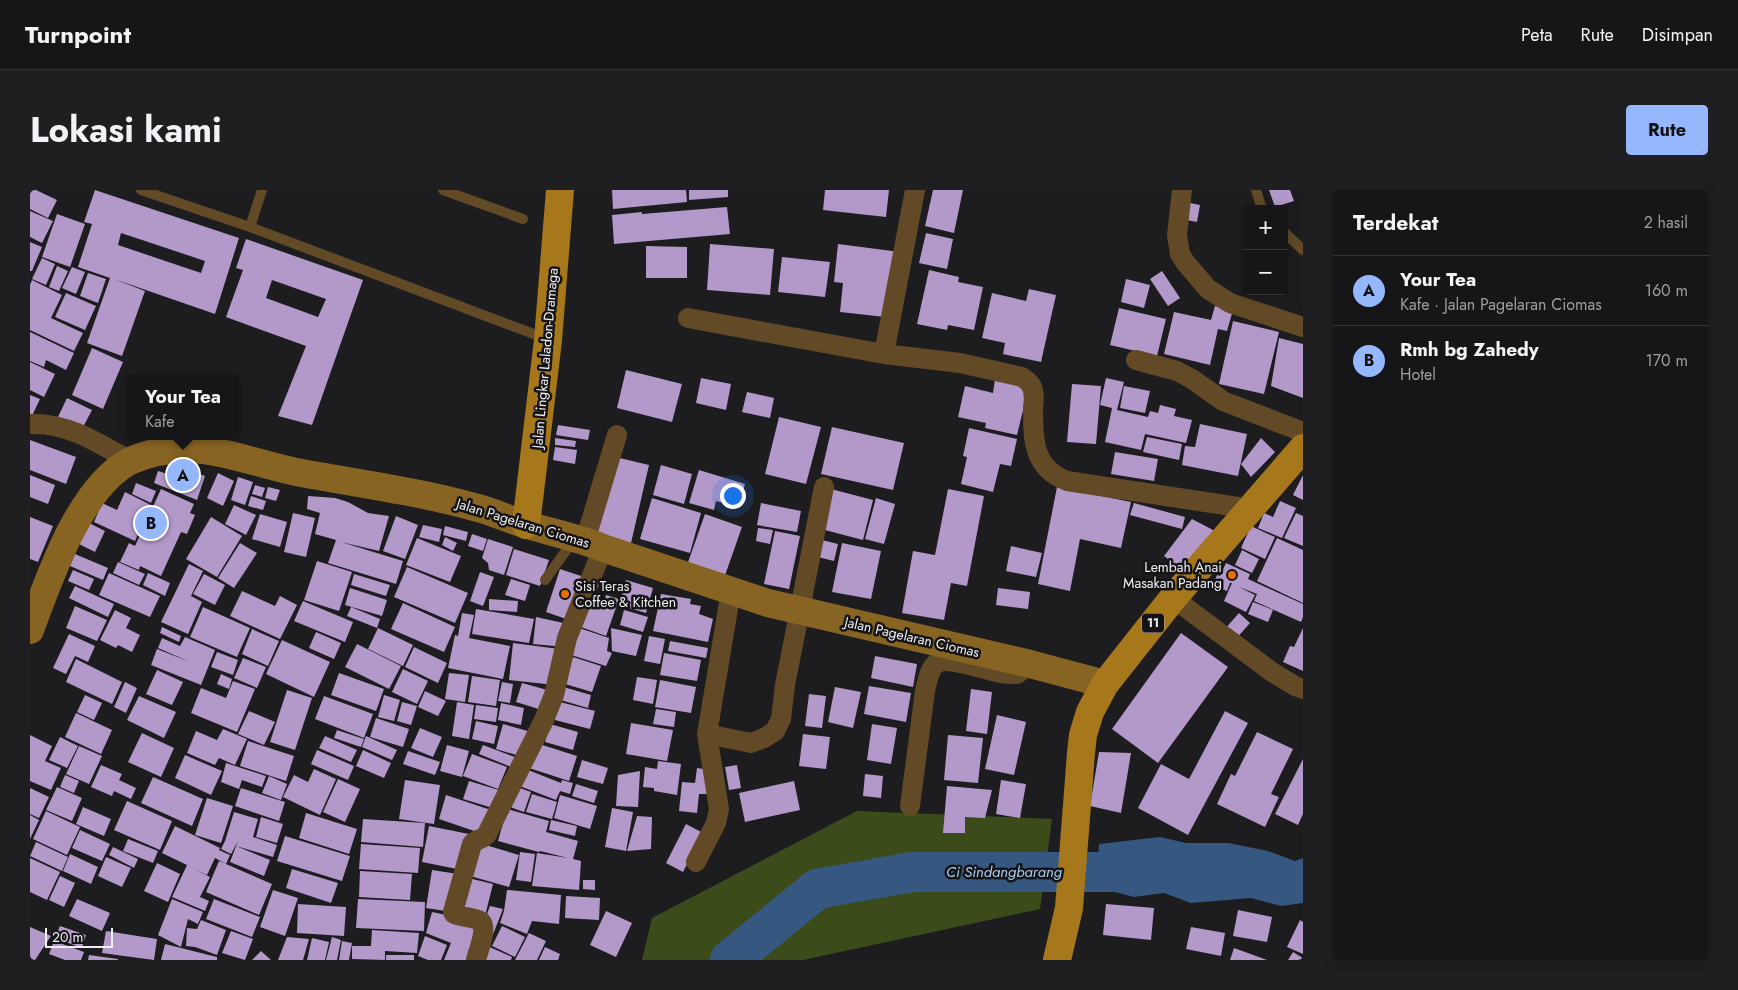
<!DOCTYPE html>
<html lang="id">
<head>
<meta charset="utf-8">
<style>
	body { margin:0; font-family:Jost,sans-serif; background:#1f1e20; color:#f1f3f6 }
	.controls { position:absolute; right:15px; top:15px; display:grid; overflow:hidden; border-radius:5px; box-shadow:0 2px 12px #0003 }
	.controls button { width:45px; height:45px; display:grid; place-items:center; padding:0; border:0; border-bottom:1px solid #353436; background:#161517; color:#f1f3f6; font:25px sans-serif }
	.scale { position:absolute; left:15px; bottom:12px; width:68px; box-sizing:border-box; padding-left:5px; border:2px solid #efeef0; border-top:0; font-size:14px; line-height:18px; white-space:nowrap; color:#efeef0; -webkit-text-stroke:4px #141316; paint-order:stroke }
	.you { position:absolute; left:702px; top:305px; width:18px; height:18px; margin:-12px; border:4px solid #fff; border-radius:50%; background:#1a73e8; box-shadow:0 0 0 8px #1a73e833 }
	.badge { display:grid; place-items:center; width:32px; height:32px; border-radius:50%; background:#94b7fd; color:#111; font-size:16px; font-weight:700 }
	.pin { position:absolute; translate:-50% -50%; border:2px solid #fff; box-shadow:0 1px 5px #0006 }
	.popup { position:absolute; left:97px; top:185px; width:112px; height:65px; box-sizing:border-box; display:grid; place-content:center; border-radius:5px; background:#161517; filter:drop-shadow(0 1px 4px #0005); font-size:16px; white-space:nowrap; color:#9e9fa1 }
	.popup b { font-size:19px; color:#f1f3f6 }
	.popup::after { content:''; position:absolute; left:50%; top:100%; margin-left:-10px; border:10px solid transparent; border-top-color:#161517 }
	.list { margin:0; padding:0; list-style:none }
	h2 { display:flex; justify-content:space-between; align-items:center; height:65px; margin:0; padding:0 20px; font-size:21px }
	h2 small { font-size:16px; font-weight:400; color:#9e9fa1 }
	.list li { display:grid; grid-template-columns:32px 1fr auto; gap:15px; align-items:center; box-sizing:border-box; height:70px; padding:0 20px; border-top:1px solid #353436 }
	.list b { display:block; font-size:19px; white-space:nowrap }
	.list p { margin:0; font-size:16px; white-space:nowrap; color:#9e9fa1 }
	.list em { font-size:16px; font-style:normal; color:#9e9fa1 }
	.map { position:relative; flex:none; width:1273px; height:770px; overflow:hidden; border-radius:5px }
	header { display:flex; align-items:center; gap:30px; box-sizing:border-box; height:70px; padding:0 25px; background:#161517; border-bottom:1px solid #353436 }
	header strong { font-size:24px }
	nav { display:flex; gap:28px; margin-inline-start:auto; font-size:18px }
	.intro { display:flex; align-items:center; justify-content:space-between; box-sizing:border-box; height:120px; padding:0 30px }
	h1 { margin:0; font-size:35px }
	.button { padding:12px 22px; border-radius:5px; background:#94b7fd; color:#111; font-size:18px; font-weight:700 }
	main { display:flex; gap:30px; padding:0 30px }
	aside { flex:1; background:#161517; border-radius:5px; box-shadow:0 2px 12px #0003 }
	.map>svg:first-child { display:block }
	.forest { fill:#3b4c1a }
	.water { fill:#365880 }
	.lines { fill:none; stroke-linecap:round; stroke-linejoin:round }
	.river { stroke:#365880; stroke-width:40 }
	.building { fill:#b398ca; fill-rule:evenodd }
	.lane { stroke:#614a25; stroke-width:10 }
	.street { stroke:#614a25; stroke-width:20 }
	.secondary { stroke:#886422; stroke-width:28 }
	.primary { stroke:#a6771b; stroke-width:28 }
	.food-dot { fill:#e8710a; stroke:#141316; stroke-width:2 }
	.labels { text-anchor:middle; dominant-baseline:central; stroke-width:5; stroke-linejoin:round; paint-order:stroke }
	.shield { fill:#141316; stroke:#adacaf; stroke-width:1 }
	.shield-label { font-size:12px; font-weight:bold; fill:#efeef0 }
	.street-label { font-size:14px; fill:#efeef0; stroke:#141316 }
	.poi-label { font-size:14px; fill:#efeef0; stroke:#141316; text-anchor:end }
	.water-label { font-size:15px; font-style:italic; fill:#abccf2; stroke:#141316 }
</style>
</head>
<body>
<header>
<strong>Turnpoint</strong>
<nav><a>Peta</a><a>Rute</a><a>Disimpan</a></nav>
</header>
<div class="intro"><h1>Lokasi kami</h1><a class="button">Rute</a></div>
<main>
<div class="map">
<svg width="1273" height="770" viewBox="0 0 1273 770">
	<rect width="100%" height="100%" fill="#1d1c1f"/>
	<path class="forest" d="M827,621L1022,629L1010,719L773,770H612L622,728Z"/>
	<path class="water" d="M1130,647L1156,653H1198L1238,661L1265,671L1273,668V713L1251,716L1221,708L1161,713L1134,703L1104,707L1066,697L1069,654Z"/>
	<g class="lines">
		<path class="river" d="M700,770L787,699L882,682H1122"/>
	</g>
	<path class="building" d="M0,0H6L27,10L18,28L0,19Z
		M65,0L209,48L185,124L84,89L115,101L92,166L57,153L80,88L48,77L62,34L54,32ZM91,43L175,71L171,83L88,55Z
		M582,0H656L657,12L583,19Z
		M659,0H698V7L659,10Z
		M795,0H859L856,27L793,20Z
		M903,0H933L924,43L895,36Z
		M1239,0H1260L1264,11L1245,17Z
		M1155,12L1170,15L1167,32L1151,29Z
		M697,17L700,44L584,54L582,25L612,22V24Z
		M0,21L23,31L12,53L0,47Z
		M27,24L55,34L40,77L12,67Z
		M896,43L923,49L917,79L889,73Z
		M216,49L333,90L282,235L248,226L276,156L196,127L213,80L206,78ZM242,90L296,109L288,127L236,108Z
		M0,52L12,57L2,81H0Z
		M680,54L744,59L740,105L677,100Z
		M808,54L870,62L855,127L810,122L813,93L804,92Z
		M616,56L657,57V88H616Z
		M752,67L800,72L795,107L748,102Z
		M12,68L25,74L16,95L2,89Z
		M27,76L38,81L29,101L19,97Z
		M42,77L55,82L46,104L32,98Z
		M899,80L929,87L928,92L953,97L944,140L918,135L917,140L887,134Z
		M1132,81L1150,108L1138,116L1120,89Z
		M58,83L76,89L68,113L50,106Z
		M1096,89L1120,95L1114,118L1091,112Z
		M2,90L32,105L21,128L53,143L44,161L0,140V95Z
		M999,99L1026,105L1011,172L973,164L975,153L952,148L962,103L996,111Z
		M36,103L66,116L55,140L25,127Z
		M1185,116L1203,120L1197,141L1188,139L1180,175L1134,164L1144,122L1181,130Z
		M1089,118L1136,129L1127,166L1080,155Z
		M1203,131L1249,142L1234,204L1189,194Z
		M0,142L44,163L36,180L16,170L14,177L0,171Z
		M1249,148L1273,154V208L1241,196Z
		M62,158L93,172L73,219L42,205Z
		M0,172L25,184L14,207L0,200Z
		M596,180L652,194L642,232L587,218Z
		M671,188L701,194L696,220L666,213Z
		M1076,188L1094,192L1087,220L1118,227L1120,221L1128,223L1130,215L1146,219L1144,226L1162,230L1156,253L1115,244L1111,260L1075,252L1082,218L1070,215Z
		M965,189L999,196L987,245L955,238L956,233L928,227L935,196L963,203Z
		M1042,194L1071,196L1066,254L1037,252Z
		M1094,196L1120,201L1115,223L1090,218Z
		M717,202L744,208L740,228L712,222Z
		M0,205L10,209L1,228L0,227Z
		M37,208L62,220L52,239L28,227Z
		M749,227L791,237L776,294L735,284Z
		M1170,234L1217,244L1208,286L1152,275L1155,256L1165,257Z
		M528,235L560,240L558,250L526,245Z
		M802,237L874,253L863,300L791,284Z
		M939,238L987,249L981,276L970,274L963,302L931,294L937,267L933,266Z
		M1117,247L1152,254L1149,270L1113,262Z
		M525,248L546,251L545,257L525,255Z
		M1231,248L1245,262L1221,287L1211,274Z
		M0,250L46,267L36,294L0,280Z
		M525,257L547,260L545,274L523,270Z
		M1085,262L1128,269L1124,291L1081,284Z
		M581,266L619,275L601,353L562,343Z
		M631,275L662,284L654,314L623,305Z
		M151,277L175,286L167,310L124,293L128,281L147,287Z
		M669,280L715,294L708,317L686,311L684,320L659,313Z
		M188,283L204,291L193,316L177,308Z
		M0,285L25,295L18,314L0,307Z
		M1273,285V310L1263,305Z
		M208,287L223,292L215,315L201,310Z
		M106,293L126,301L121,313L102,304Z
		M225,295L235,298L232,307L222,304Z
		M238,297L250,300L246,311L235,308Z
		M1027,297L1101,312L1091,358L1050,349L1040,401L1008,394Z
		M131,299L164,314L160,323L165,325L157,344L151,342L131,386L110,376L109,380L90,372L99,353L105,356Z
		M801,299L843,310L833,350L791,339Z
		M918,299L954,306L937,396L921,393L914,430L872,423L883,361L905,365Z
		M95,302L121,315L105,351L64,332L72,313L87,320Z
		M221,306L236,311L233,320L218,316Z
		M278,306L305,308L318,312L338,323L359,326L349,361L311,352L373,371L366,394L298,373L306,350L285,344L290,323L277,319Z
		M622,308L671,323L660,363L610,349Z
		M846,308L865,314L854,354L835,349Z
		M1250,311L1266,318L1252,348L1228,338L1234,323L1243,327Z
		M731,313L771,321L767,342L727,335Z
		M1104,313L1155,327L1152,339L1100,325Z
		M204,315L226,325L216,345L195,334Z
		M263,323L285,328L276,367L254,362Z
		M1266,323L1273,326V356L1254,348Z
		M230,324L257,332L250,357L222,349Z
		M675,324L712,337L693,391L656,378Z
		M366,326L388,335L375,369L353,361Z
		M0,327L23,336L8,372L0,369Z
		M181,327L212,346L187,387L156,369Z
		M1162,329L1185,341L1154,381L1134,366Z
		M59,333L75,341L65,362L49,354Z
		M393,335L412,339L409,352L389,347Z
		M415,336L438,342L436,351L413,345Z
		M1221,336L1245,347L1235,369L1211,358Z
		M728,338L743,340L740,354L726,351Z
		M745,341L770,346L759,399L734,394Z
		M442,344L457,349L453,361L438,356Z
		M415,347L427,353L423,361L412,355Z
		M387,348L431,366L420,392L376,375Z
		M1247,348L1273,360V413L1227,391Z
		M458,349L483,357L474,385L459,380L458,373L452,368Z
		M792,350L808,354L804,371L788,367Z
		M210,353L227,363L204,398L188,388Z
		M812,353L851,361L841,409L802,402Z
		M981,356L1012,363L1006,387L976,381Z
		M484,359L519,370L510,396L476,385Z
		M1212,360L1229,369L1222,383L1205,375Z
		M45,364L78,378L73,390L40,376Z
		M287,371L322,382L309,421L274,410Z
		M88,372L115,384L109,395L83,383Z
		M1196,373L1220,384L1218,389L1273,414V427L1271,432L1224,411L1227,404L1209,397L1225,405L1216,422L1194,411L1202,393H1200L1197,401L1183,395L1187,385L1190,386Z
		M159,374L173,381L161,406L172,412L158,444L131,432Z
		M377,377L438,403L425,433L364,407Z
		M530,379L554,387L539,430L516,422Z
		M43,380L64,389L59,400L38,391Z
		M450,382L464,387L453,416L440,411Z
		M79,383L130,406L120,427L69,405Z
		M118,383L140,393L135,406L113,395Z
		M174,384L195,395L185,415L163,404Z
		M324,384L360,395L356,406L321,395Z
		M481,389L500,395L495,411L475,405Z
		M596,390L623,398L616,423L589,415Z
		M45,396L84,414L78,427L39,408Z
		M320,398L357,410L352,426L315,415Z
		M968,398L1000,402L998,419L966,415Z
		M212,401L245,416L250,406L267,415L250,449L200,426Z
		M631,404L661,409L660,414L671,416L669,424L683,429L678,452L623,441Z
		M576,405L589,409L576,446L548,436L557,409L573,415Z
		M459,409L488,411L487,422L459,420Z
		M273,411L323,432L315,452L264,431Z
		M1223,412L1243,420L1238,432L1218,424Z
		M373,413L425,437L414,462L361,439Z
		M45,416L77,430L67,451L36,438Z
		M173,417L220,438L207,467L160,447Z
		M321,417L350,429L347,438L317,426Z
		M446,419L504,429L499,453L442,444Z
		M85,420L101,428L96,438L110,445L102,462L88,455L86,458L70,450Z
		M594,420L618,427L613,442L590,435Z
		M432,423L444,425L439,448L480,456L473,489L418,478L425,445L428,446Z
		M1209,423L1220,433L1205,450L1194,440Z
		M506,427L538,434L535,457L503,454Z
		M132,437L151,446L149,452L130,443Z
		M546,437L579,448L577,461L582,463L576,476L538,464Z
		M348,438L383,455L373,476L338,459Z
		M581,438L612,445L606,466L582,461Z
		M1273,438V481L1253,472L1260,456L1264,457Z
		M222,439L249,451L238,476L212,464Z
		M286,442L311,453L304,469L279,458Z
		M1151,443L1198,477L1128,573L1082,539Z
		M39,444L65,456L58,472L45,466L36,484L23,478Z
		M619,446L635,449L630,474L614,471Z
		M155,447L185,460L171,495L121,475L127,459L160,472L128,458L132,448L150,456Z
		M252,450L300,472L284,507L236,484Z
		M640,451L678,458L676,468L638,461Z
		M483,453L529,459L525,495L479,490Z
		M327,454L371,476L359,499L315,477Z
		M384,457L417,473L408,493L375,477Z
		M187,462L208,470L203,485L181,477Z
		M634,463L671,470L667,491L630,485Z
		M845,466L887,474L883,497L841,488Z
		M543,467L571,476L562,502L535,494Z
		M213,468L236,477L227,498L204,488Z
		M46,469L92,492L82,514L36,492Z
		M373,479L398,491L387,514L362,502Z
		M127,480L153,492L142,515L116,504Z
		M309,483L354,499L346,521L301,505Z
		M419,483L439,485L435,512L415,509Z
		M191,484L202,489L199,499L187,494Z
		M442,486L470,490L466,516L438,512Z
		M607,487L627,490L623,514L603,510Z
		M630,490L666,497L661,523L625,517Z
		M203,491L225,499L207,542L161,523L171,498L196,508Z
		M95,492L107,498L96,523L84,517Z
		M472,492L483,494L480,513L468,511Z
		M492,493L521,501L515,521L486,512Z
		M530,496L561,505L558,518L527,509Z
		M839,496L881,503L876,532L834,524Z
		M805,497L831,502L823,538L798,532Z
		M941,499L962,502L957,544L936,541Z
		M257,500L282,508L265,560L240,552Z
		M395,501L416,511L408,526L388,517Z
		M779,504L796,506L792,538L775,536Z
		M55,505L72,513L64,530L47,522Z
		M354,505L370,510L364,531L348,527Z
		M109,506L146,522L134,548L97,530Z
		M294,506L343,524L334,548L285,529Z
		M526,511L565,521L560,539L521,529Z
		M372,512L387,516L381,535L367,531Z
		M427,512L444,515L439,549L422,546Z
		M471,513L494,518L491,535L468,530Z
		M446,515L468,518L466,532L444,529Z
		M626,519L646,522L644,537L623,534Z
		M219,521L245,532L234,555L208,544Z
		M1195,521L1218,533L1158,645L1108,618L1131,574L1159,589Z
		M46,523L82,540L71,564L35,547Z
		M967,525L996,532L984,585L955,579Z
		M346,528L379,539L373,557L340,547Z
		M446,531L468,536L464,554L442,549Z
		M601,533L643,540L637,571L596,564Z
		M473,534L505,543L493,567L466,559Z
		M520,534L548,542L543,560L515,552Z
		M842,534L867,538L861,574L837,570Z
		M390,538L412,547L403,567L381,558Z
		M193,539L217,549L205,575L189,568L185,575L157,563L166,541L187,550Z
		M307,540L334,549L331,557L304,548Z
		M1227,542L1263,559L1241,604L1249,607L1235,637L1187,614L1201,584L1205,586Z
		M112,543L144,558L131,587L98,572Z
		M773,544L800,547L796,579L769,576Z
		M0,545L22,556L15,571L31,578L21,600L0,591Z
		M918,545L953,548L948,593L914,590Z
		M295,546L327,560L321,572L289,558Z
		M336,546L367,560L362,570L332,557Z
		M30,547L48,556L37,578L19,570Z
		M218,551L264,566L256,591L210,576Z
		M503,552L547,566L539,591L496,577Z
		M417,555L439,561L432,587L410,581Z
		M453,555L490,569L486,579L449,564Z
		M49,556L72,566L59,594L36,584Z
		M287,560L324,576L318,590L281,574Z
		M333,560L361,573L354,588L326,576Z
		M378,561L410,572L405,585L373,574Z
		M1069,562L1101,563L1091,623L1060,616Z
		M442,564L477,577L468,599L433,586Z
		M155,565L192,581L181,605L145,588Z
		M1273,569V624L1268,635L1245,624Z
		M552,570L578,578L573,594L547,587Z
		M628,571L651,574L647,605L624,601V598L613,597L615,577L627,579Z
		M196,573L236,586L232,597L212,590L209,599L191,592Z
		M71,575L92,584L89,590L106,598L101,609L84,601L82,606L61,597Z
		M707,575L711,598L699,600L695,577Z
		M493,578L531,593L532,590L543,593L540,604L530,601L526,610L487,595Z
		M667,578L680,580L677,604H669L667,623L649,621L652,592L665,593Z
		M284,579L306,589L290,625L253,607L264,585L278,592Z
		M610,581L608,617L586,616L588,585Z
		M835,584L853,586L851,608L833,606Z
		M35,585L49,591L44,603L30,597Z
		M239,586L257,594L251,610L232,603Z
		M123,587L173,609L162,636L111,613Z
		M308,589L330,599L315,632L293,622Z
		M375,590L410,595L404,634L369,629Z
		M971,590L996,594L990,628L966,624Z
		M439,591L472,601L466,619L433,609Z
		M764,591L770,620L715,632L709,603Z
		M546,594L568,601L564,613L542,606Z
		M917,596L962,600L955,628L935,627V643H913Z
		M27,597L52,608L42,631L16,620Z
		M487,597L501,602L494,622L480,617Z
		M0,598L19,607L9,628L0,624Z
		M211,598L255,612L249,631L205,616Z
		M502,604L527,612L522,629L496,622Z
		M416,605L461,620L453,644L409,629Z
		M530,605L567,616L560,639L524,628Z
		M177,608L203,616L191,653L165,645Z
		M97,611L142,631L130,660L84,640Z
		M53,617L81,629L74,646L46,634Z
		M582,618L603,622L596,661L575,657Z
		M477,619L519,631L516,642L548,651L543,669L551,671L549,700L502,696L507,663L538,668L510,661L509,662L468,651Z
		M16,621L50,637L37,665L3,649Z
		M204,622L228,629L223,647L247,655L243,667L206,656L208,651L201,664L191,659L195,651Z
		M276,623L327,639L319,664L269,648Z
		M0,625L9,630L0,649Z
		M607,626L622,627L621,659L597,661Z
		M231,627L253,634L247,653L226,647Z
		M333,629L395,633L393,657L331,652Z
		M521,630L547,636L545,646L519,640Z
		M656,634L673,643L653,682L636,673Z
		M145,636L190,658L189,660L200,665L196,674L185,668L177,685L166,680L180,687L170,707L179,711L175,721L142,707L157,675L132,663Z
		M399,636L439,644L432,680L392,672Z
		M50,640L80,654L72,671L42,658Z
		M255,646L320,666L312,691L247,671Z
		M98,649L128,661L123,673L93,661Z
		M6,652L38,667L32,681L0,666Z
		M449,653L489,665L479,697L440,686Z
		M331,654L390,658L388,683L329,679Z
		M206,656L240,670L234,686L200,672Z
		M83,657L108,669L104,678L79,665Z
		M490,662L505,664L501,692L486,690Z
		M40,664L68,677L61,694L33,681Z
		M76,667L101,678L92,697L68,686Z
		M0,668L30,682L17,710L0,702Z
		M189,671L242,694L229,725L176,702Z
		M127,673L150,684L138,712L114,701Z
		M262,679L308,693L301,713L256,698Z
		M402,680L428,684L422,722L396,718Z
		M330,681L382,684L380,710L329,707Z
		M30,686L45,693L34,717L19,710Z
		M434,687L463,694L454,730L424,722Z
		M553,690H565V700L553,699Z
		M243,700L268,708L255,746L230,737Z
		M477,700L531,705L529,734L502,731L497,744L470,733L474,721Z
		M536,706L570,708L569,730L535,728Z
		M47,709L80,723L72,741L39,726Z
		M142,709L173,722L168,734L158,729L151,757L128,745Z
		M184,709L230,727L222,747L176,729Z
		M328,709L395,712L394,741L326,738Z
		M268,714L316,717L314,746L267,743Z
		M1076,714L1124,718L1121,750L1073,745Z
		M460,716L473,719L460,752L455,729Z
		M1208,720L1242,727L1237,752L1203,746Z
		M576,721L602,733L586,767L560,755Z
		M402,722L450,732L444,762L435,759L447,764L444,770H414L421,753L396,743Z
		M171,730L196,740L187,765L165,757L156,756L157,738L167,739Z
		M1270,730L1273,732V764L1257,757Z
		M30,736L56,745L52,758L25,748Z
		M472,736L495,747L485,767L462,756Z
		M0,737L21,746L5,770H0Z
		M1161,737L1195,743L1191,766L1156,759Z
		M342,740L389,743L387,763L355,761V770L322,769V756H341Z
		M76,741L127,749L124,770L72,763Z
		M201,741L223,749L215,770L192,763Z
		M499,743L516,751L507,770H485Z
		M395,746L417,755L411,770H398L388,766Z
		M257,747L279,749L273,770H248Z
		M302,747L311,750L307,770H296Z
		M282,748L299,752L295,770H277Z
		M24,751L54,762L51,770H35L19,764Z
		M312,751L322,753L319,770H309Z
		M135,754L187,767V770H131Z
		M455,755L482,767L481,770H450Z
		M515,757L530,764L528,770H509Z
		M1204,758L1237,770H1200Z
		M231,761L241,770H222Z
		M1263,762L1273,768V770H1258Z
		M59,765L88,769V770H58Z
		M356,765H384V770H356Z"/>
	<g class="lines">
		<path class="lane" d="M111,0L220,37L517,149
			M413,0L493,29
			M1226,0L1231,16L1233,19
			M220,37L232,0
			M1254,42L1273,60
			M515,390L543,351"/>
		<path class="street" d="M1152,0L1147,45L1150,64L1155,72L1178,99L1200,113L1273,137
			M658,128L854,164L930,173L992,187C995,189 999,192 1001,195C1005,202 1004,211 1003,218C1003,250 1003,278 1037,291L1221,319
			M854,164L885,0
			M1106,170L1147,181L1162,189L1193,211L1273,242
			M0,234C37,232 70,254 100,271
			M555,351L587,245
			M1143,408L1242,482L1265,496L1273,499
			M677,544L721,553L734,548L745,541L751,529L755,495L794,297
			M880,616L895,501C897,493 899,478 907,473C918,466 958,481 971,483C976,484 982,484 987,484L1000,474
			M666,672L686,633L689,619L677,544L701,401
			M446,770C448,761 460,734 448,730C440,727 432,727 424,724L423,722L442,654C446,649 453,650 457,644L514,530L524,505L537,448L573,358"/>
		<path class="secondary" d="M0,440C19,389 49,298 100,271C118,263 140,259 159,259C194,260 232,275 266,282C325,293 386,301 444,317C462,321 479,330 498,335C523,343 549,348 573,358L738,413L1000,474L1075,494"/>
		<path class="primary" d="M496,335L518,150L530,0
			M1027,770L1039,718L1051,563L1053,545L1060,522L1075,494L1143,408L1273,258"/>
	</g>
	<g class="food-dot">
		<circle cx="1202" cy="385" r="5"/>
		<circle cx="535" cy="404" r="5"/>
	</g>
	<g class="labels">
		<rect class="shield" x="1112" y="423.5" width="22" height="19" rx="4"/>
		<g class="shield-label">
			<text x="1123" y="433">11</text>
		</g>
		<g class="street-label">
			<text transform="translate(515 168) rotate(-85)">Jalan Lingkar Laladon-Dramaga</text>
			<text transform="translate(493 333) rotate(17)">Jalan Pagelaran Ciomas</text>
			<text transform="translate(882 447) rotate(13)">Jalan Pagelaran Ciomas</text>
		</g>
		<g class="poi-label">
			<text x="1192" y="377">Lembah Anai<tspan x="1192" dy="16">Masakan Padang</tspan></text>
			<text x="545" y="396" text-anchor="start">Sisi Teras<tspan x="545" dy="16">Coffee &amp; Kitchen</tspan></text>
		</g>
		<g class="water-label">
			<text x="974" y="682">Ci Sindangbarang</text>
		</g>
	</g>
</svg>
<div class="controls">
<button>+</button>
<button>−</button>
</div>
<div class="scale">20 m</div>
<div class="you"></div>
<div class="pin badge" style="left:153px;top:285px">A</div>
<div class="popup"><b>Your Tea</b>Kafe</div>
<div class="pin badge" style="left:121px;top:333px">B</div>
</div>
<aside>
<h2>Terdekat<small>2 hasil</small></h2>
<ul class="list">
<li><span class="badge">A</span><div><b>Your Tea</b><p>Kafe · Jalan Pagelaran Ciomas</p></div><em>160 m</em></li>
<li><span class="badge">B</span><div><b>Rmh bg Zahedy</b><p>Hotel</p></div><em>170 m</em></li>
</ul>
</aside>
</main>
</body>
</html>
